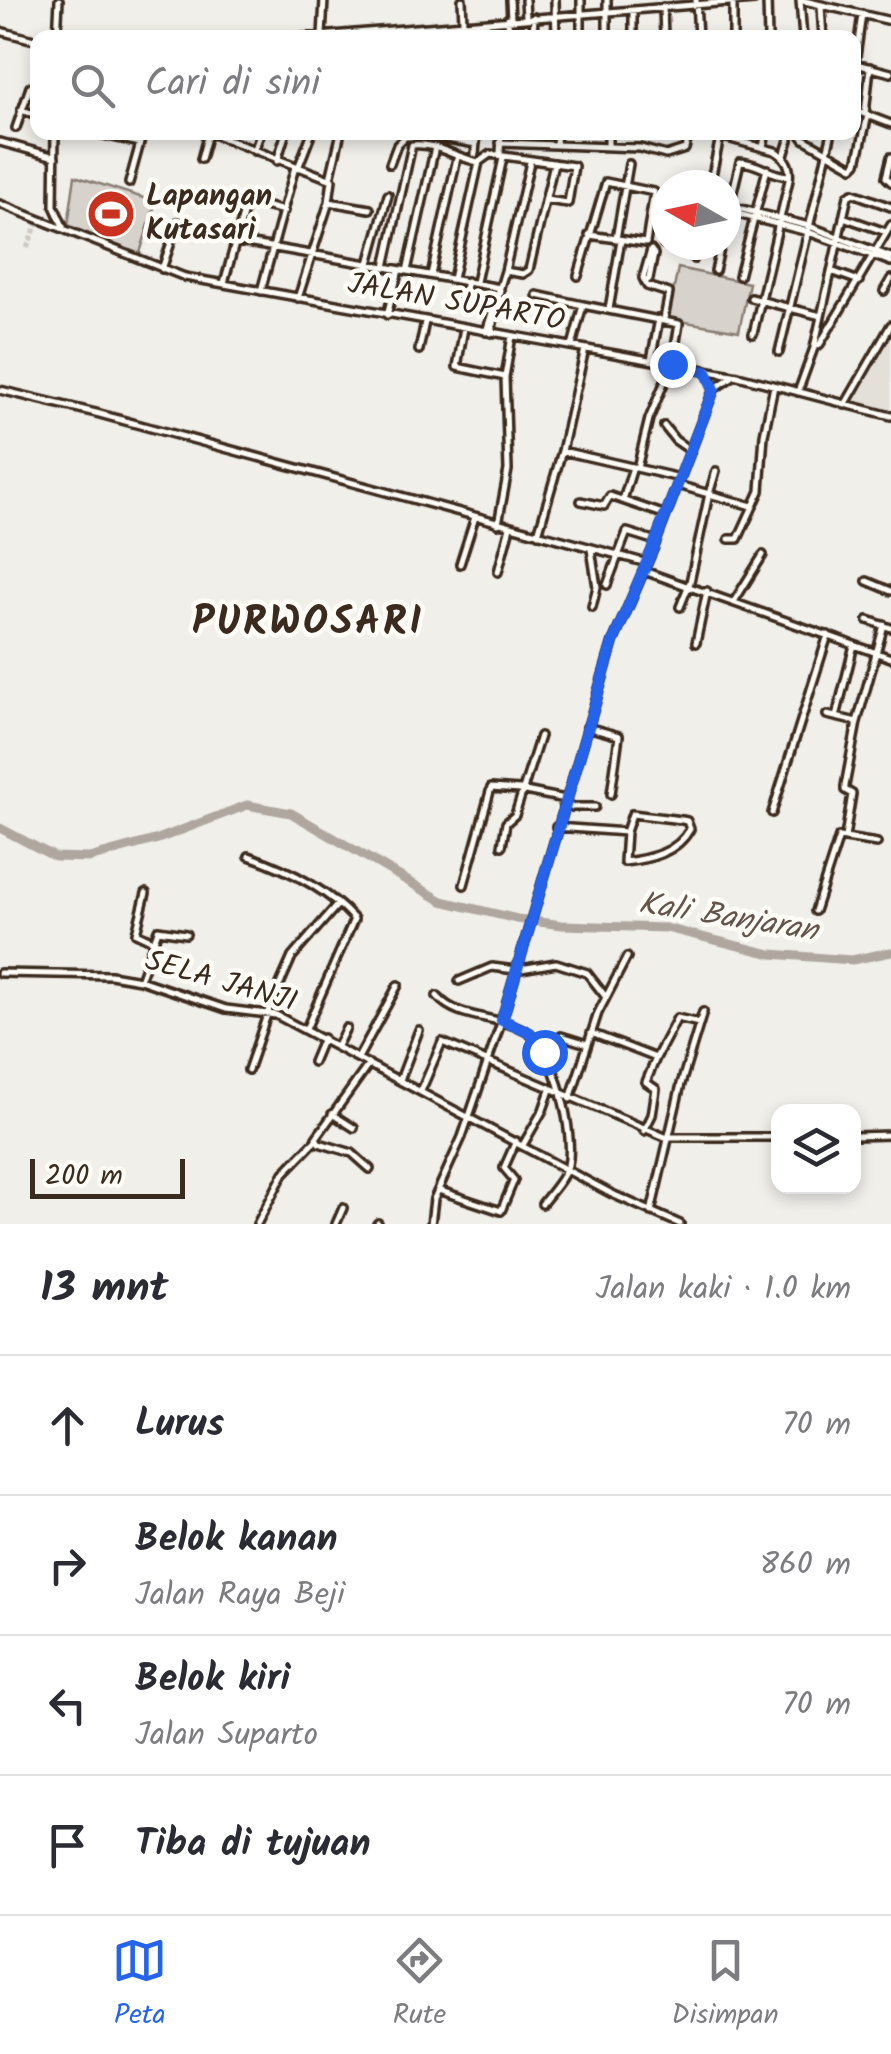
<!DOCTYPE html>
<html lang="id">
<head>
<meta charset="utf-8">
<style>
	body { margin:0; font-family:Kalam,sans-serif; background:#f7f7f7; color:#2b2b33 }
	.controls { position:absolute; right:30px; bottom:30px; display:grid; overflow:hidden; border-radius:20px; box-shadow:0 5px 15px #0003 }
	.controls button { width:90px; height:90px; display:grid; place-items:center; padding:0; border:0; border-bottom:2px solid #e1e1e2; background:#fff; color:#2b2b33; font:50px sans-serif }
	.compass { position:absolute; left:651px; top:170px; width:90px; height:90px; border-radius:50%; background:#fff; box-shadow:0 5px 15px #0003; rotate:279deg }
	.scale { position:absolute; left:30px; bottom:25px; width:155px; box-sizing:border-box; padding-left:10px; border:5px solid #3b2a1e; border-top:0; font-size:28px; line-height:35px; white-space:nowrap; color:#3b2a1e; -webkit-text-stroke:8px #fdfcf7; paint-order:stroke }
	.stop { position:absolute; width:30px; height:30px; margin:-22px; border:8px solid #2563eb; border-radius:50%; background:#fff }
	.stop.end { background:#2563eb; border-color:#fff; box-shadow:0 2px 10px #0008 }
	.list { margin:0; padding:0; list-style:none }
	h2 { display:flex; justify-content:space-between; align-items:center; height:130px; margin:0; padding:0 40px; font-size:42px }
	h2 small { font-size:32px; font-weight:400; color:#7c7c81 }
	.list li { display:grid; grid-template-columns:65px 1fr auto; gap:30px; align-items:center; box-sizing:border-box; height:140px; padding:0 40px; border-top:2px solid #e1e1e2 }
	.list b { display:block; font-size:38px; white-space:nowrap }
	.list p { margin:0; font-size:32px; white-space:nowrap; color:#7c7c81 }
	.list em { font-size:32px; font-style:normal; color:#7c7c81 }
	.icon { flex:none; width:55px; height:55px; fill:none; stroke:currentColor; stroke-width:2; stroke-linecap:round; stroke-linejoin:round }
	.map { position:relative; flex:none; width:891px; height:1224px; overflow:hidden }
	.search { position:absolute; background:#fff; box-shadow:0 5px 15px #0003; left:30px; right:30px; top:30px; height:110px; display:flex; align-items:center; gap:25px; box-sizing:border-box; padding:0 35px; border-radius:20px; color:#7c7c81; font-size:38px }
	.sheet { height:690px; background:#fff }
	nav { display:flex; justify-content:space-around; align-items:center; box-sizing:border-box; height:140px; border-top:2px solid #e1e1e2; background:#fff; font-size:28px; color:#7c7c81 }
	nav a { display:grid; justify-items:center; gap:5px }
	nav .on { color:#2563eb }
	.map>svg:first-child { display:block }
	.built { fill:#e3e0da }
	.green { fill:#d7d2cc; stroke:#897e75; stroke-width:2.5 }
	.lines { fill:none; stroke-linecap:round; stroke-linejoin:round }
	.river { stroke:#aea69f; stroke-width:9 }
	.minor-tunnel { stroke:#cdc8c1; stroke-width:5; stroke-dasharray:5 2.5; stroke-linecap:butt }
	.minor-casing { stroke:#3b2a1e; stroke-width:12 }
	.minor { stroke:#fdfcf7; stroke-width:5 }
	.route { stroke:#2563eb; stroke-width:12 }
	.labels { text-anchor:middle; dominant-baseline:central; stroke-width:9; stroke-linejoin:round; paint-order:stroke }
	.poi-label { font-size:30px; font-weight:bold; fill:#3b2a1e; stroke:#fdfcf7; text-anchor:start }
	.street-label { font-size:30px; fill:#3b2a1e; stroke:#fdfcf7 }
	.water-label { font-size:32px; font-style:italic; fill:#63554b; stroke:#fdfcf7 }
	.district-label { font-size:40px; font-weight:bold; letter-spacing:2.5px; fill:#3b2a1e; stroke:#fdfcf7 }
</style>
</head>
<body>
<div class="map">
<svg width="891" height="1224" viewBox="0 0 891 1224">
	<rect width="100%" height="100%" fill="#f1efea"/>
	<filter id="ink" filterUnits="userSpaceOnUse"><feTurbulence type="fractalNoise" baseFrequency=".01" numOctaves="2"/><feDisplacementMap in="SourceGraphic" scale="20" xChannelSelector="R" yChannelSelector="G"/><feConvolveMatrix kernelMatrix="1 2 1 2 8 2 1 2 1" color-interpolation-filters="sRGB"/></filter>
	<g filter="url(#ink)">
		<path class="built" d="M891,325V416L845,405Z"/>
		<path class="green" d="M75,176L156,202L139,256L68,225Z
			M678,268L749,283L739,331L668,319Z"/>
		<g class="lines">
			<path class="river" d="M0,828L55,857L89,858L158,839L247,805L291,813L442,901L517,919L562,925L666,928L771,954L852,960L891,952"/>
			<path class="minor-tunnel" d="M27,247L39,220"/>
			<g class="minor-casing">
				<path id="minor" d="M462,0L463,22
					M510,0L511,18
					M525,0L526,17
					M555,0L556,38
					M581,0V38
					M607,0V38
					M696,0L698,38
					M767,0L768,38
					M800,0L891,21
					M800,0L803,38
					M733,2V38
					M821,6L823,38
					M663,7L664,38
					M633,11V38
					M508,18L509,38
					M0,31L38,41
					M322,36L324,0
					M57,38L59,0
					M295,38L754,0
					M533,38L534,17
					M855,64L862,14
					M856,64L891,73
					M21,110L38,115
					M854,110L891,124
					M865,114L870,67
					M16,128L30,87
					M55,132L54,206L63,226
					M89,132L140,143L142,132
					M208,132L332,180L329,202L298,298
					M705,132L775,151C787,158 791,167 789,180L753,334
					M799,132L804,139L853,167L857,163L868,115
					M0,142L55,157
					M500,143L640,148L666,155L685,149L689,132
					M556,145L557,132
					M608,146V132
					M763,147L766,132
					M254,151L261,132
					M475,154L477,132
					M500,154L501,132
					M784,156L789,140
					M891,157L886,177L891,182
					M201,159L208,133
					M277,161L286,132
					M390,164L397,145L405,137L430,136L476,144
					M298,168L312,132
					M330,179L341,132
					M129,183L140,143
					M710,185L721,132
					M329,202L370,209
					M0,204L185,277L738,376L891,416
					M726,205L809,226L891,257
					M726,211L808,232L891,262
					M843,217L886,232
					M726,221L740,162C758,162 771,176 789,176
					M589,235L646,243
					M616,239L629,164
					M235,241L385,267
					M664,245L666,235
					M651,250L654,254L649,279L645,282L643,278Z
					M694,259L697,245
					M368,267L388,195
					M162,269L178,222
					M407,271L435,147
					M505,271L523,274L529,270L554,163
					M715,271L721,245
					M831,271L859,281
					M431,275L457,158
					M578,276L606,182L654,192L646,243
					M739,276L767,169
					M453,279L479,162
					M476,282L503,158
					M645,282L647,286L669,293L664,319
					M224,283L246,204L249,202L284,211
					M500,288L385,267L412,145C435,142 456,158 479,162L490,154L574,166L568,203L546,200
					M261,291L295,167
					M884,291L891,279
					M537,295L583,305
					M751,298L821,316
					M461,306L467,281
					M609,309L621,240
					M387,315L399,270
					M464,328L457,367L505,377
					M486,332L505,271L530,162
					M491,333L500,290
					M572,346L583,305L679,324L672,364L649,419L637,468
					M814,348L820,344L891,225
					M419,350L425,322
					M779,352L832,132
					M651,360L659,319
					M704,371L710,376L714,389
					M714,389L732,377
					M0,390L96,413L647,563
					M798,392L814,348L848,196L853,193L891,207
					M845,405L891,325
					M664,426L675,440L691,451
					M562,451L680,478
					M716,471L709,494L752,506
					M678,485L709,494L690,582L680,607
					M623,500L633,467
					M581,501L604,506L610,496L666,515
					M498,524L508,470L505,377L512,336
					M538,534L562,451L585,349
					M729,539H738L760,491L764,435L774,386
					M591,549L597,587L592,607
					M460,564L475,517
					M644,571L891,658
					M498,572L510,527
					M867,581L891,591
					M607,585L627,532L656,541
					M735,600L763,555
					M868,620L891,628
					M696,643L707,591
					M827,715L857,722
					M836,717L854,645
					M587,727L619,736L611,794
					M563,807H595
					M772,813L828,635
					M556,827L626,832L624,862C650,859 677,853 690,829L687,821L682,820L632,814L626,832
					M845,837L852,794L845,790V786L857,722L884,625
					M502,846L506,823L515,815L540,736
					M249,856C287,869 327,889 354,919L306,1029
					M464,885L491,788L520,790L565,799
					M146,893L136,933L155,942
					M815,911L839,837L877,843
					M0,973L111,975L140,980L226,1009L276,1015L612,1194L680,1224
					M140,980L158,930L186,934
					M459,981L492,967L515,970L556,963L587,973L605,996
					M437,996C459,1022 501,1014 529,1033C556,1051 575,1135 568,1165C564,1179 550,1193 542,1204
					M591,1033L656,1058L677,1018L699,1023
					M561,1036L587,1044
					M337,1046L346,1028
					M358,1058L398,985
					M313,1062L323,1038
					M369,1064L316,1138L319,1143L352,1153L370,1169
					M248,1070L269,1009L292,957L338,904
					M400,1080L419,1030
					M421,1091L442,1042L665,1137H778
					M570,1099L598,1013L627,957
					M332,1114L354,1128
					M644,1131L652,1115L656,1089L646,1082L656,1058
					M854,1136L891,1135
					M523,1145L543,1110L550,1090
					M438,1190L501,1211L514,1180L504,1168L516,1141
					M651,1212L681,1084L703,1012
					M257,1224L284,1173L316,1140
					M336,1224L343,1208
					M377,1224L378,1223
					M431,1224L434,1199L462,1137L502,1020L613,642L653,549L714,389"/>
			</g>
			<use href="#minor" class="minor"/>
		</g>
	</g>
	<g class="lines" filter="url(#ink)">
		<path class="route" d="M544,1052L530,1033L502,1020L613,642L653,548L714,389L706,372L672,364"/>
	</g>
	<defs>
		<g id="stadium-disc" transform="scale(2.5)"><circle r="9.5" fill="#c8321e" stroke="#fdfcf7"/><path d="M0-5a6.5 5 0 1 0 0 10a6.5 5 0 1 0 0-10ZM-3.5-1.8h7v3.6h-7Z" fill="#fff"/></g>
	</defs>
	<g fill-rule="evenodd">
		<use href="#stadium-disc" x="111" y="214"/>
	</g>
	<g class="labels">
		<g class="poi-label">
			<text x="146" y="197">Lapangan<tspan x="146" dy="34">Kutasari</tspan></text>
		</g>
		<g class="street-label">
			<text transform="translate(456 303) rotate(10)">JALAN SUPARTO</text>
			<text transform="translate(221 982) rotate(16)">SELA JANJI</text>
		</g>
		<g class="water-label">
			<text transform="translate(728 918) rotate(9)">Kali Banjaran</text>
		</g>
		<g class="district-label">
			<text x="308" y="623">PURWOSARI</text>
		</g>
	</g>
</svg>
<div class="controls">
<button><svg class="icon" aria-label="layers" viewBox="0 0 24 24"><path d="M12 4l9 5-9 5-9-5zM3 14l9 5 9-5"/></svg></button>
</div>
<svg class="compass" viewBox="-18 -18 36 36"><path d="M0-13l5 13h-10z" fill="#e53935"/><path d="M0 13l5-13h-10z" fill="#7c7c81"/></svg>
<div class="scale">200 m</div>
<div class="stop" style="left:544px;top:1052px"></div>
<div class="stop end" style="left:672px;top:364px"></div>
<div class="search"><svg class="icon" aria-label="search" viewBox="0 0 24 24"><circle cx="10" cy="10" r="6"/><path d="M15 15l6 6"/></svg>Cari di sini</div>
</div>
<section class="sheet">
<h2>13 mnt<small>Jalan kaki · 1.0 km</small></h2>
<ul class="list">
<li><svg class="icon" aria-label="ahead" viewBox="0 0 24 24"><path d="M12 20V5M6 11l6-6 6 6"/></svg><div><b>Lurus</b></div><em>70 m</em></li>
<li><svg class="icon" aria-label="right" viewBox="0 0 24 24"><path d="M7 20v-9h11M14 6l5 5-5 5"/></svg><div><b>Belok kanan</b><p>Jalan Raya Beji</p></div><em>860 m</em></li>
<li><svg class="icon" aria-label="left" viewBox="0 0 24 24"><path d="M17 20v-9H6M10 6l-5 5 5 5"/></svg><div><b>Belok kiri</b><p>Jalan Suparto</p></div><em>70 m</em></li>
<li><svg class="icon" aria-label="arrive" viewBox="0 0 24 24"><path d="M6 21V4h12l-3 4 3 4H6"/></svg><div><b>Tiba di tujuan</b></div></li>
</ul>
</section>
<nav>
<a class="on"><svg class="icon" aria-label="map" viewBox="0 0 24 24"><path d="M3 6l6-2 6 2 6-2v14l-6 2-6-2-6 2zM9 4v14M15 6v14"/></svg>Peta</a>
<a><svg class="icon" aria-label="directions" viewBox="0 0 24 24"><path d="M12 3l9 9-9 9-9-9zM9 14v-3h6M13 9l2 2-2 2"/></svg>Rute</a>
<a><svg class="icon" aria-label="saved" viewBox="0 0 24 24"><path d="M7 4h10v16l-5-4-5 4z"/></svg>Disimpan</a>
</nav>
</body>
</html>
